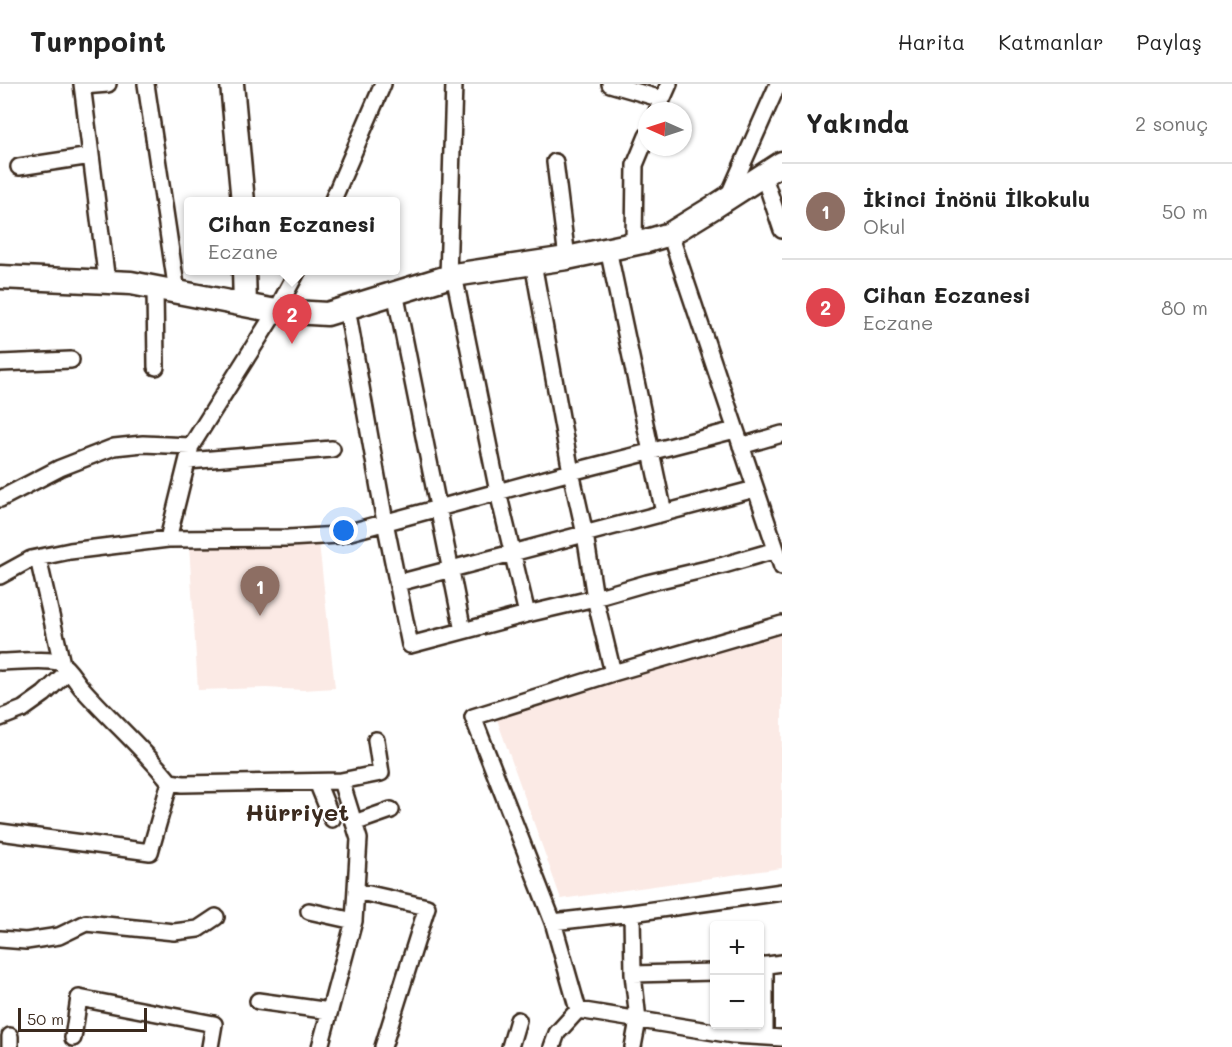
<!DOCTYPE html>
<html lang="tr">
<head>
<meta charset="utf-8">
<style>
	body { margin:0; font-family:Mali,sans-serif; background:#f2f2f2; color:#222 }
	.controls { position:absolute; right:18px; bottom:18px; display:grid; overflow:hidden; border-radius:6px; box-shadow:0 2px 4px #0004 }
	.controls button { width:54px; height:54px; display:grid; place-items:center; padding:0; border:0; border-bottom:2px solid #e0e0e0; background:#fff; color:#222; font:30px sans-serif }
	.compass { position:absolute; left:638px; top:18px; width:54px; height:54px; border-radius:50%; background:#fff; box-shadow:0 2px 4px #0004; rotate:273deg }
	.scale { position:absolute; left:18px; bottom:15px; width:129px; box-sizing:border-box; padding-left:6px; border:3px solid #3b2a1e; border-top:0; font-size:16px; line-height:21px; white-space:nowrap; color:#3b2a1e; -webkit-text-stroke:4px #fff; paint-order:stroke }
	.you { position:absolute; left:344px; top:447px; width:21px; height:21px; margin:-15px; border:4px solid #fff; border-radius:50%; background:#1a73e8; box-shadow:0 0 0 9px #1a73e833 }
	.badge { display:grid; place-items:center; width:39px; height:39px; border-radius:50%; background:#1f6fb2; color:#fff; font-size:20px; font-weight:700 }
	.pin { position:absolute; translate:-50% -50px; filter:drop-shadow(0 2px 3px #0008) }
	.pin::after { content:''; position:absolute; top:32px; width:21px; height:18px; background:inherit; clip-path:polygon(0 0,100% 0,50% 100%) }
	.popup { position:absolute; left:184px; top:113px; width:216px; height:78px; box-sizing:border-box; display:grid; place-content:center; border-radius:6px; background:#fff; filter:drop-shadow(0 2px 4px #0005); font-size:20px; white-space:nowrap; color:#767676 }
	.popup b { font-size:22px; color:#222 }
	.popup::after { content:''; position:absolute; left:50%; top:100%; margin-left:-12px; border:12px solid transparent; border-top-color:#fff }
	.list { margin:0; padding:0; list-style:none }
	h2 { display:flex; justify-content:space-between; align-items:center; height:78px; margin:0; padding:0 24px; font-size:26px }
	h2 small { font-size:20px; font-weight:400; color:#767676 }
	.list li { display:grid; grid-template-columns:39px 1fr auto; gap:18px; align-items:center; box-sizing:border-box; height:96px; padding:0 24px; border-top:2px solid #e0e0e0 }
	.list b { display:block; font-size:22px; white-space:nowrap }
	.list p { margin:0; font-size:20px; white-space:nowrap; color:#767676 }
	.list em { font-size:20px; font-style:normal; color:#767676 }
	.map { position:relative; flex:none; width:782px; height:963px; overflow:hidden }
	header { display:flex; align-items:center; gap:36px; box-sizing:border-box; height:84px; padding:0 30px; background:#fff; border-bottom:2px solid #e0e0e0 }
	header strong { font-size:28px }
	nav { display:flex; gap:33px; margin-inline-start:auto; font-size:21px }
	main { display:flex }
	aside { flex:1; background:#fff }
	.map>svg:first-child { display:block }
	.built { fill:#fbeae5 }
	.lines { fill:none; stroke-linecap:round; stroke-linejoin:round }
	.street-casing { stroke:#3b2a1e; stroke-width:20 }
	.secondary-casing { stroke:#3b2a1e; stroke-width:27 }
	.street { stroke:#fff; stroke-width:15 }
	.secondary { stroke:#fff; stroke-width:22 }
	.labels { text-anchor:middle; dominant-baseline:central; stroke-width:4.5; stroke-linejoin:round; paint-order:stroke }
	.district-label { font-size:24px; font-weight:bold; fill:#3b2a1e; stroke:#fff }
</style>
</head>
<body>
<header>
<strong>Turnpoint</strong>
<nav><a>Harita</a><a>Katmanlar</a><a>Paylaş</a></nav>
</header>
<main>
<div class="map">
<svg width="782" height="963" viewBox="0 0 782 963">
	<rect width="100%" height="100%" fill="#fff"/>
	<filter id="ink" filterUnits="userSpaceOnUse"><feTurbulence type="fractalNoise" baseFrequency=".0167" numOctaves="2"/><feDisplacementMap in="SourceGraphic" scale="12" xChannelSelector="R" yChannelSelector="G"/><feConvolveMatrix kernelMatrix="1 2 1 2 8 2 1 2 1" color-interpolation-filters="sRGB"/></filter>
	<g filter="url(#ink)">
		<path class="built" d="M318,450L335,604L303,606L266,604L198,606L189,461Z
			M782,545V784L561,815L495,630Z"/>
		<g class="lines">
			<g class="street-casing">
				<path id="street" d="M82,0L107,198
					M146,0L177,208
					M610,0L662,15
					M83,2L108,0
					M657,27L669,0
					M555,78L567,174
					M19,83L91,72
					M763,90L782,146
					M728,113L778,0
					M332,118L383,0
					M670,150L782,483
					M634,160L635,81L647,52
					M608,165L664,429
					M533,179L571,388L585,450L595,514L613,589
					M454,191L498,408L527,530
					M448,193L454,0
					M155,204L156,283
					M395,208L463,547
					M347,224L385,438L410,561L527,530L595,514L647,499L724,481L776,466
					M0,279L71,276
					M741,362L782,350
					M188,377L332,365
					M0,415L60,384L114,363L143,360L191,362
					M168,455L191,362L276,227L298,186
					M38,474L62,580
					M0,492L31,475L70,467L168,455L288,454L339,451L571,388L735,346
					M398,499L755,405
					M0,578C14,578 49,574 60,579C68,583 75,596 81,603C110,636 143,664 170,698L183,700L341,697L381,689L376,656
					M0,634L23,625L44,610L68,587
					M317,698L332,735
					M354,739L391,726
					M0,748L150,768L170,698
					M356,807L427,823L383,963
					M309,827L354,837
					M632,829L633,890L638,936L633,963
					M553,838L632,829L782,808
					M0,855L26,857L59,852L86,839L174,848L198,845L216,833
					M765,881V952
					M760,882L782,879
					M633,890L714,888
					M258,917L330,927
					M578,926L553,838L473,633L613,589L782,540
					M10,952V963
					M73,954L79,914L214,940L210,963
					M320,963L354,837L359,755L341,697
					M510,963L518,936
					M552,963L557,949L578,926L733,951L782,954"/>
			</g>
			<g class="secondary-casing">
				<path id="secondary" d="M232,0L243,118
					M244,186L245,221
					M0,193L131,199L276,227L327,230L454,191L567,174L647,157L670,150L714,123L782,79"/>
			</g>
			<use href="#street" class="street"/>
			<use href="#secondary" class="secondary"/>
		</g>
	</g>
	<g class="labels">
		<g class="district-label">
			<text x="297" y="727">Hürriyet</text>
		</g>
	</g>
</svg>
<div class="controls">
<button>+</button>
<button>−</button>
</div>
<svg class="compass" viewBox="-18 -18 36 36"><path d="M0-13l5 13h-10z" fill="#e53935"/><path d="M0 13l5-13h-10z" fill="#767676"/></svg>
<div class="scale">50 m</div>
<div class="you"></div>
<div class="pin badge" style="left:260px;top:532px;background:#8d6e63">1</div>
<div class="pin badge" style="left:292px;top:260px;background:#e0444e">2</div>
<div class="popup"><b>Cihan Eczanesi</b>Eczane</div>
</div>
<aside>
<h2>Yakında<small>2 sonuç</small></h2>
<ul class="list">
<li><span class="badge" style="background:#8d6e63">1</span><div><b>İkinci İnönü İlkokulu</b><p>Okul</p></div><em>50 m</em></li>
<li><span class="badge" style="background:#e0444e">2</span><div><b>Cihan Eczanesi</b><p>Eczane</p></div><em>80 m</em></li>
</ul>
</aside>
</main>
</body>
</html>
